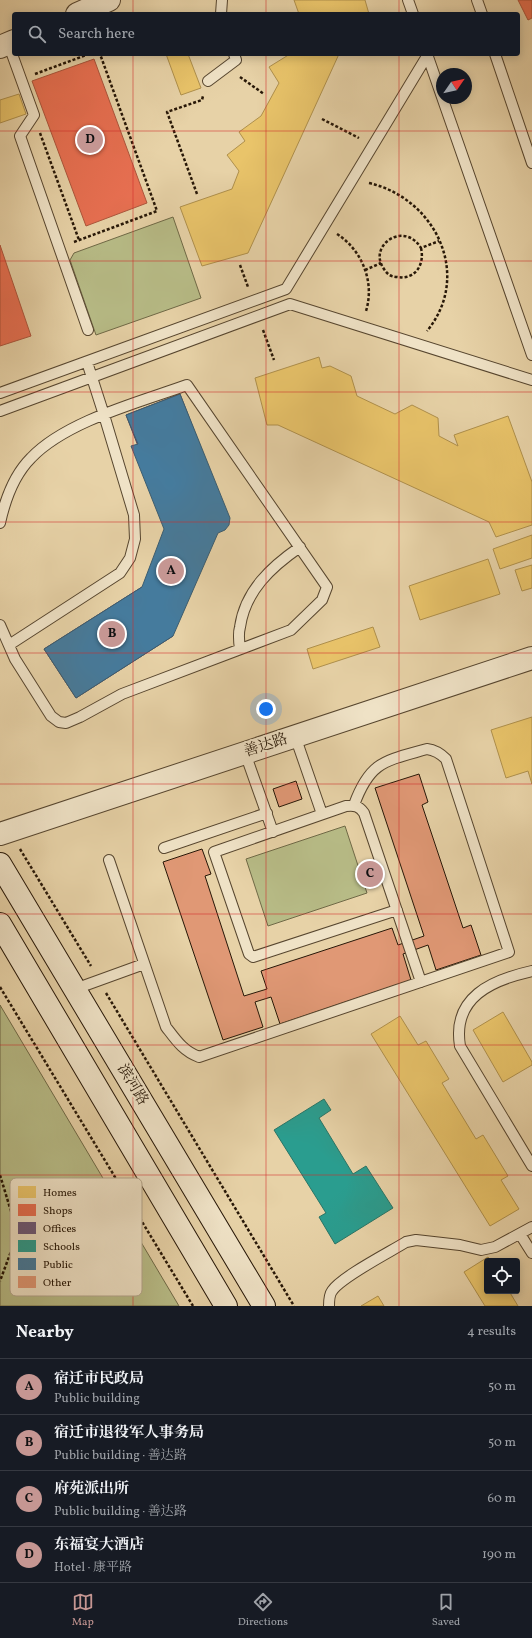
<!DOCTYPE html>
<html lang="en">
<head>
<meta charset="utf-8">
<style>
	body { margin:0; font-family:Vollkorn,"Noto Serif SC",serif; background:#242831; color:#f1f3f6 }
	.controls { position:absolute; right:12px; bottom:12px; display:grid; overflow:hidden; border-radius:4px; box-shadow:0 2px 10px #0003 }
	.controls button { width:36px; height:36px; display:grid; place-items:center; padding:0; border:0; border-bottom:1px solid #363941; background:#171b24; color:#f1f3f6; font:20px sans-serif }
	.compass { position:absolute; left:436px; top:68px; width:36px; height:36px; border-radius:50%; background:#171b24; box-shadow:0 2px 10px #0003; rotate:56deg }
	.you { position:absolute; left:266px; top:709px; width:14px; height:14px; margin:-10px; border:3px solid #fff; border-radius:50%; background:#1a73e8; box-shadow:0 0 0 6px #1a73e833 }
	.badge { display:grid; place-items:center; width:26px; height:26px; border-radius:50%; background:#c59692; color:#111; font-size:13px; font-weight:700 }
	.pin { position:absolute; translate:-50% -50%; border:2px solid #fff; box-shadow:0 1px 4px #0006 }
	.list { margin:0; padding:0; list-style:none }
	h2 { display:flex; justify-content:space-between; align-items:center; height:52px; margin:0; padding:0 16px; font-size:17px }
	h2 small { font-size:13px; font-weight:400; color:#9ea1a6 }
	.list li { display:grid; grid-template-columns:26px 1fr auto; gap:12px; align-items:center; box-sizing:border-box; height:56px; padding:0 16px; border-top:1px solid #363941 }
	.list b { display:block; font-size:15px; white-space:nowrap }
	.list p { margin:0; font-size:13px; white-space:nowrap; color:#9ea1a6 }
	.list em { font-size:13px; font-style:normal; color:#9ea1a6 }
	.icon { flex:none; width:22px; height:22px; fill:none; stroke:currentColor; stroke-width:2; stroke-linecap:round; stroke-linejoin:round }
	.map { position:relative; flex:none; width:532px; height:1306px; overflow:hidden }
	.search { position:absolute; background:#171b24; box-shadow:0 2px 10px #0003; left:12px; right:12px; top:12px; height:44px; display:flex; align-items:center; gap:10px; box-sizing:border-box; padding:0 14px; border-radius:4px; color:#9ea1a6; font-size:15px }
	.sheet { height:276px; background:#171b24 }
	nav { display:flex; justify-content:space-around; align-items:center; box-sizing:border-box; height:56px; border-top:1px solid #363941; background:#171b24; font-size:11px; color:#9ea1a6 }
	nav a { display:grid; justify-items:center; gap:2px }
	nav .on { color:#c59692 }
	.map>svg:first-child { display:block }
	.green { fill:#b7bb86; stroke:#6f6946 }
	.homes { fill:#e9c46a; stroke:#af904c }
	.shops { fill:#e76f51; stroke:#ad553b }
	.offices { fill:#6d597a; stroke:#584558 }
	.schools { fill:#2a9d8f; stroke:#297566 }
	.public { fill:#457b9d; stroke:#3c5d70 }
	.building { fill:#e09875; stroke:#271707 }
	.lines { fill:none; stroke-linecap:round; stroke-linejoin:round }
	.service-casing { stroke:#57462f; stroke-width:12 }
	.tertiary-casing { stroke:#57462f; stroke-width:24 }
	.secondary-casing { stroke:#271707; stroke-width:24 }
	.path { stroke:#271707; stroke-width:2.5; stroke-dasharray:3 2; stroke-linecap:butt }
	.service { stroke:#efe2c6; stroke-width:10 }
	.tertiary { stroke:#efe2c6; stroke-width:22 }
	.secondary { stroke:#efe2c6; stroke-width:22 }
	.grid { fill:none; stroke:#d62828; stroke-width:1; stroke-opacity:0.55 }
	.labels { text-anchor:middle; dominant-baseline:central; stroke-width:4; stroke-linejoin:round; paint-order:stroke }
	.street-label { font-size:15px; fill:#271707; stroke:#efe2c6 }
	.key { fill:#efe2c6; stroke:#b3a58d; stroke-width:1 }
	.key-label { font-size:11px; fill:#271707 }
</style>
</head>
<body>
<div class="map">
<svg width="532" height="1306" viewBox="0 0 532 1306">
	<rect width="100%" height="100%" fill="#e7d2a7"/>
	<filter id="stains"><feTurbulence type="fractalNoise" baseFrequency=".005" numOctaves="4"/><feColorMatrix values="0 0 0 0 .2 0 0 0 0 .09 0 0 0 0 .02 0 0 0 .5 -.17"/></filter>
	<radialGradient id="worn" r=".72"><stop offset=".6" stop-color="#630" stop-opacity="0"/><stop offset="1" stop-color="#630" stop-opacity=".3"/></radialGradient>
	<path class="green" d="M173,217L201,298L96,335L70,260L74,253Z
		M345,826L367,893L268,926L246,859Z
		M0,1005L179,1306H0Z"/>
	<path class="homes" d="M294,0H365L369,14H299Z
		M166,54H188L201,88L181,95Z
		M290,54H339L248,253L202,266L180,207L232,189L239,171L227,155L245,141L239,132L261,116L279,83L269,67Z
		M19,94L26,114L0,123V100Z
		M319,357L322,368L330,366L351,376L357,396L395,414L412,405L438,418L439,436L458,446L454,435L508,416L532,482V525L496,537L489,522L278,425H267L255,378Z
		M532,535V558L500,569L493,549Z
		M488,559L500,594L420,620L409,586Z
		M532,565V588L522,591L515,570Z
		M373,627L380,647L313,669L307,649Z
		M532,717V784L528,771L506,778L491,730Z
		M503,1012L532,1062V1065L503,1082L473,1030Z
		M400,1016L418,1045L426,1041L449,1079L442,1083L476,1139L483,1135L508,1176L501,1180L519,1209L490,1226L371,1034Z
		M488,1257L491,1261H487V1291H509L518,1306H485L464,1272Z
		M378,1296L384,1306H361Z"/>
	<path class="shops" d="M518,0H532V18L528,20Z
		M94,59L147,203L86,226L32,81Z
		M0,245L31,336L0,346Z"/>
	<path class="offices" d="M180,394L223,505L169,526L126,415Z
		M142,587L173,636L76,698L44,649Z"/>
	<path class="schools" d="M324,1099L331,1110L319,1118L353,1174L366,1166L393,1208L335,1244L319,1217L326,1213L274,1130Z"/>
	<path class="public" d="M180,394L230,518L229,525L225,530L218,533L173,636L76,698L44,649L142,587L164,529L131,446L138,444L126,415Z"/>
	<path class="building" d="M419,774L428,802L422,805L463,928L471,925L481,955L436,970L428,945L403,954L411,980L280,1024L271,997L255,1002L263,1027L223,1040L163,862L202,849L211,874L205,876L244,996L267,989L261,971L392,928L398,945L424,936L375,788Z
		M296,781L302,799L279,807L273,789Z"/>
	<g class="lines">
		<g class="service-casing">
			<path id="service" d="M408,0L413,14
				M477,0L482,14
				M221,14L222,0
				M8,43L34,115L20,136L88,330
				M427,54L532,355
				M495,54L532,163
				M208,81L236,60L234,54
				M0,393L286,289L427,56
				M0,411L290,304L532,380
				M0,523C5,500 14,475 31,458C66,421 140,402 187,385L327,587L322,600L291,630L122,694L80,717L66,723L59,722L51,716L15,659L0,625
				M9,645L120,573L130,558L135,539L134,515L104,415L87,362
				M240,649C239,642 238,634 240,627C245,591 271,567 300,547
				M295,736L322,814
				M245,753L273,832
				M164,848L267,813
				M109,860L166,1027C176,1040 183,1051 199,1057L509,952L446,759C440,753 435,750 427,749C385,761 370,761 354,805
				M397,910L253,957L249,954L214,852L346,806C355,805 359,806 364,813L421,982
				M532,971C492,980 452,997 460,1046L532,1166
				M75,989L144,964
				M520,1234L532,1253
				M329,1306C329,1301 329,1295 332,1291C341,1277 390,1252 406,1242L416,1240L460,1245L481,1250L495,1247L532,1227"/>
		</g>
		<g class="tertiary-casing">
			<path id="tertiary" d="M77,14L109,0
				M0,47L14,41
				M0,834L532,658"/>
		</g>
		<g class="secondary-casing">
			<path id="secondary" d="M0,864L264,1306
				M0,924L226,1306"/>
		</g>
		<path class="path" d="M35,74L89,54
			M240,77L264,94
			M322,119L359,138
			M40,133L79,240
			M369,183C435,198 473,275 427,331
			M197,194L167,112L202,100L203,96
			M337,234C362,250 375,282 366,311
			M74,242L157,211L100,54
			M421,248C425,265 415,280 397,277C391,277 387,274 384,269C367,246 404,220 421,248L439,241
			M240,265L248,287
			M365,270L381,263
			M263,330L274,360
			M20,849L91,966
			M0,987L193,1306
			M106,993L294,1306
			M0,1175L13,1218V1246L0,1281"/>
		<use href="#service" class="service"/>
		<use href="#tertiary" class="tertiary"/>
		<use href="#secondary" class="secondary"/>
	</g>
	<path class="grid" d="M133,0V14M266,0V14M399,0V14M133,54V1306M266,54V1306M399,54V1306M0,131H532M0,261H532M0,392H532M0,522H532M0,653H532M0,784H532M0,914H532M0,1045H532M0,1175H532"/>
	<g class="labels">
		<g class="street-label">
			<text transform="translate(266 746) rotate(-18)">善达路</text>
			<text transform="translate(132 1085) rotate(59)">滨河路</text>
		</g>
	</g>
	<rect x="10" y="1178" width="132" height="118" rx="6" class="key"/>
	<rect x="18" y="1186" width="18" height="12" fill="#e9c46a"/>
	<rect x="18" y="1204" width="18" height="12" fill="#e76f51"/>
	<rect x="18" y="1222" width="18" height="12" fill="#6d597a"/>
	<rect x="18" y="1240" width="18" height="12" fill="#2a9d8f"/>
	<rect x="18" y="1258" width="18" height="12" fill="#457b9d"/>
	<rect x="18" y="1276" width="18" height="12" fill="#e09875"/>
	<g class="key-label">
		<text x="43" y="1196">Homes</text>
		<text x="43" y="1214">Shops</text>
		<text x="43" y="1232">Offices</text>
		<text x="43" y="1250">Schools</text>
		<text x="43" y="1268">Public</text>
		<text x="43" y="1286">Other</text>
	</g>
	<rect width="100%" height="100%" filter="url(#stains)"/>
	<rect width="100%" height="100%" fill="url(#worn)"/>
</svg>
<div class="controls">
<button><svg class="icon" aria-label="locate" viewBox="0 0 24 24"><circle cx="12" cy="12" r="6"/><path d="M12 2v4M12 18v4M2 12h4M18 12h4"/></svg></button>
</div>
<svg class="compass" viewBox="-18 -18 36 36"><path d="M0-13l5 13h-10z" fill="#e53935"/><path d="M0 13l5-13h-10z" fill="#9ea1a6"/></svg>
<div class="you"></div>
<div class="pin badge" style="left:171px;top:571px">A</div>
<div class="pin badge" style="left:112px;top:634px">B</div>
<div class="pin badge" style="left:370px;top:874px">C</div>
<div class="pin badge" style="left:90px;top:140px">D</div>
<div class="search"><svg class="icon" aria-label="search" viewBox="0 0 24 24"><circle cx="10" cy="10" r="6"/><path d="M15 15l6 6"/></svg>Search here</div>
</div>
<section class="sheet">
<h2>Nearby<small>4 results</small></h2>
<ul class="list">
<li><span class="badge">A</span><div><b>宿迁市民政局</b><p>Public building</p></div><em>50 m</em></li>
<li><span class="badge">B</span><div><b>宿迁市退役军人事务局</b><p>Public building · 善达路</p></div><em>50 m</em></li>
<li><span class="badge">C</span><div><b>府苑派出所</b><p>Public building · 善达路</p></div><em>60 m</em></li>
<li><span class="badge">D</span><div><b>东福宴大酒店</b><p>Hotel · 康平路</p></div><em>190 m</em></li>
</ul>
</section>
<nav>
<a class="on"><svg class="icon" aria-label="map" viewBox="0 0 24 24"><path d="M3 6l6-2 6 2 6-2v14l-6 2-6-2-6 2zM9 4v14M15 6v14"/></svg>Map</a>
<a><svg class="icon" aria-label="directions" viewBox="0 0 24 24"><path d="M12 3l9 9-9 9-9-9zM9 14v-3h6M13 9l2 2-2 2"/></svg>Directions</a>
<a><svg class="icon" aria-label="saved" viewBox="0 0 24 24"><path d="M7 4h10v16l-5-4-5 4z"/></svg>Saved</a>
</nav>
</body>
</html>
